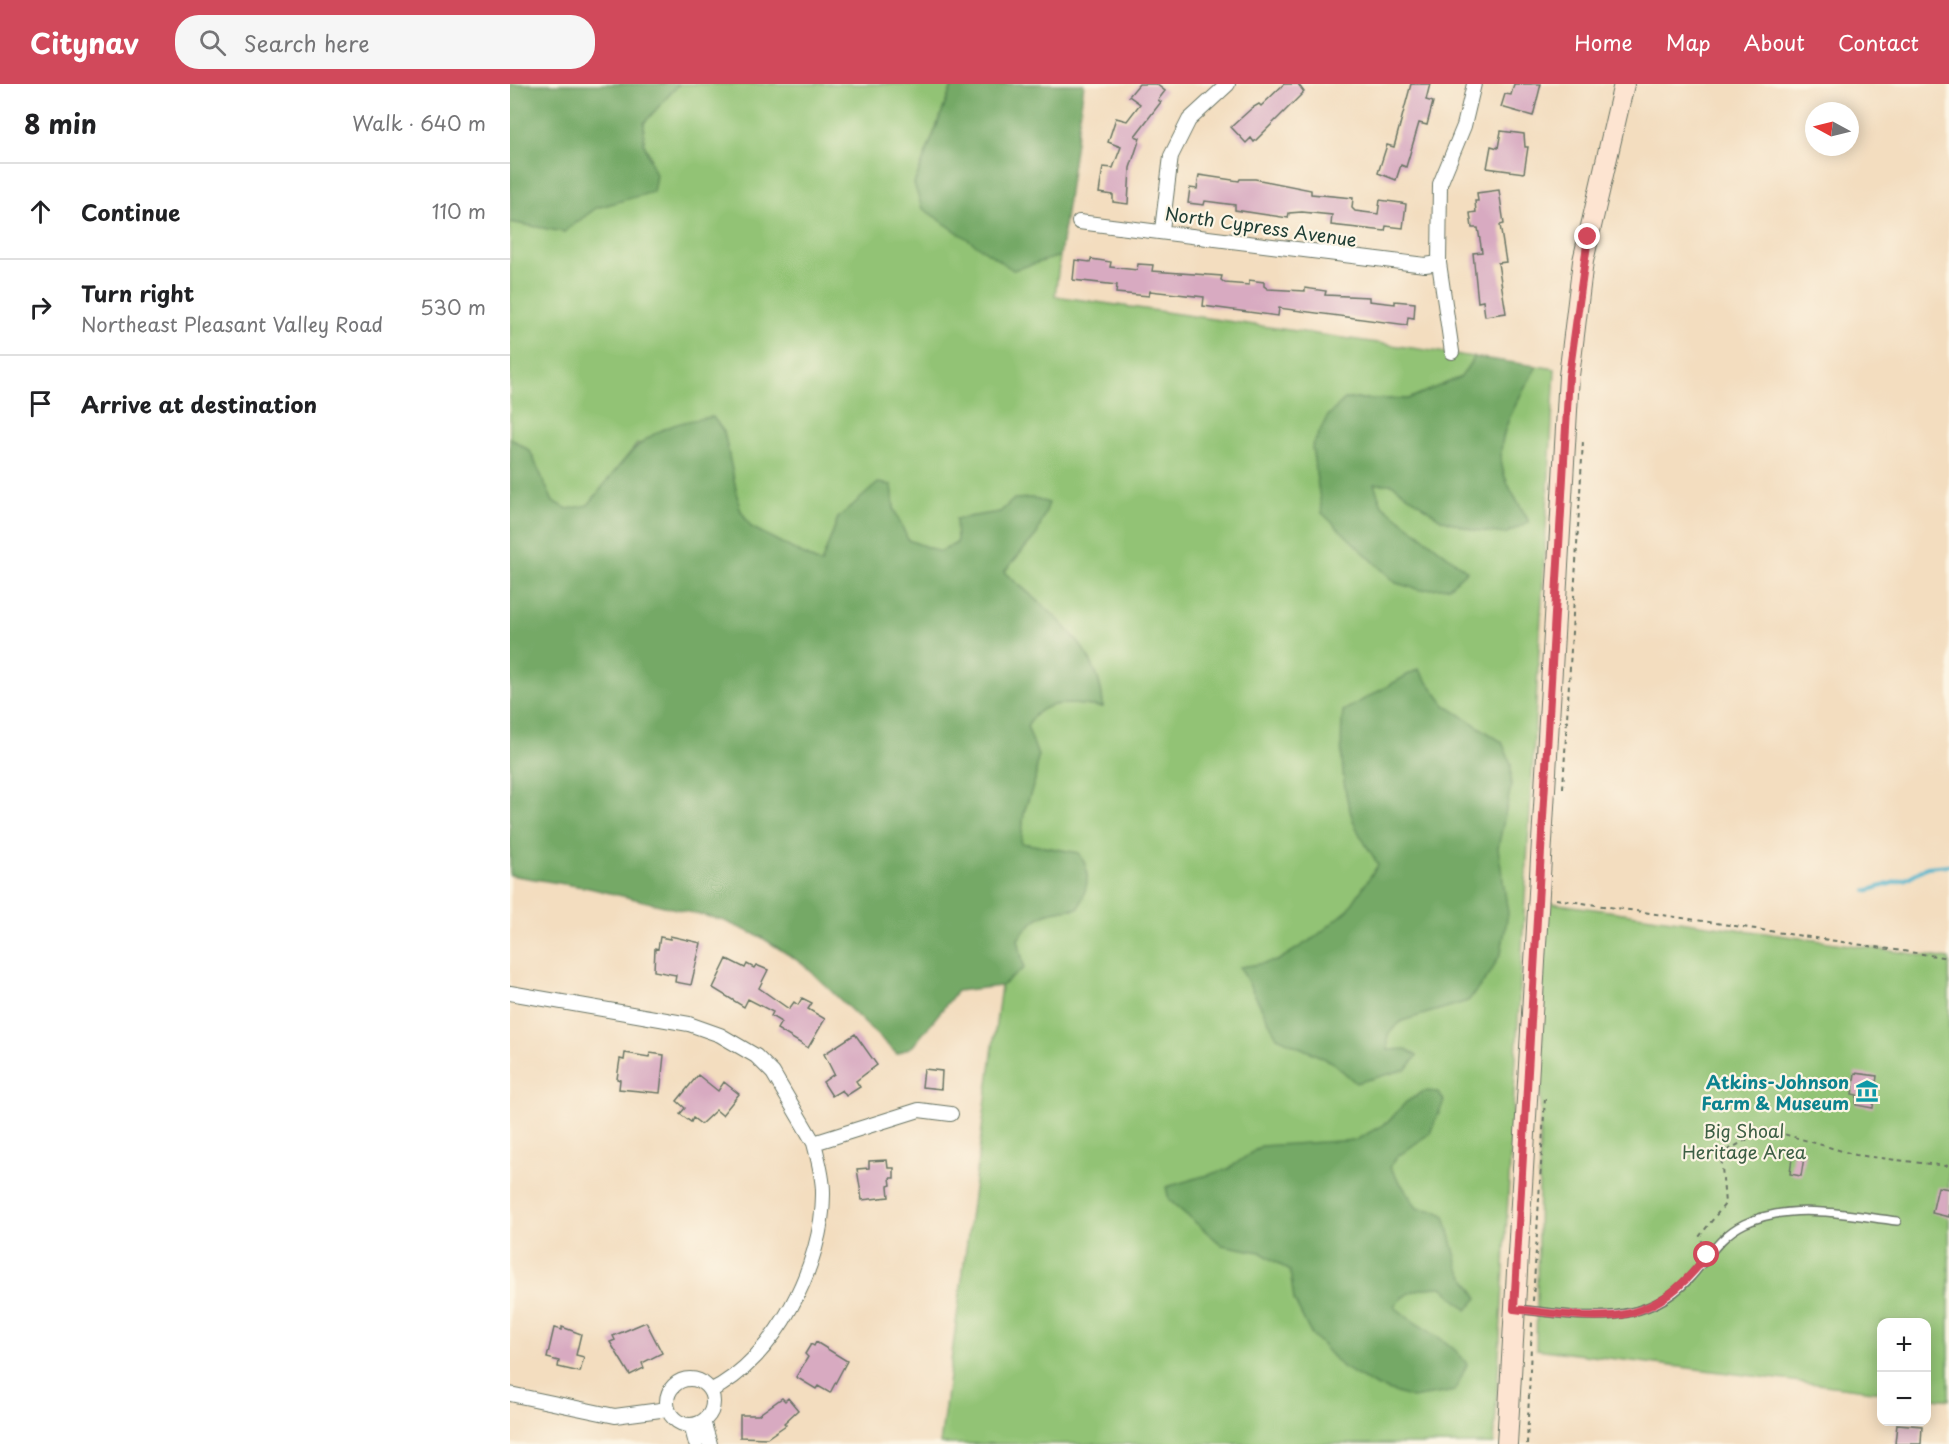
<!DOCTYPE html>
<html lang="en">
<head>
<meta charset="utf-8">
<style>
	body { margin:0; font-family:"Playpen Sans",sans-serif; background:#f6f6f6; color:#202124 }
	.controls { position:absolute; right:18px; bottom:18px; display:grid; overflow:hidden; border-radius:12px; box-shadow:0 3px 15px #0003 }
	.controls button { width:54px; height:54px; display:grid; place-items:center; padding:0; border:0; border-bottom:2px solid #e0e0e0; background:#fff; color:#202124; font:30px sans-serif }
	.compass { position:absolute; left:1295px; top:18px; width:54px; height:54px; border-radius:50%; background:#fff; box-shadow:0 3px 15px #0003; rotate:277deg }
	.stop { position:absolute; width:18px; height:18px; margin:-14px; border:4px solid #d1495b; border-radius:50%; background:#fff }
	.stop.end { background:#d1495b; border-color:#fff; box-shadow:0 2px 6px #0008 }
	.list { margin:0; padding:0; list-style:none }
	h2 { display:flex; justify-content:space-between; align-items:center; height:78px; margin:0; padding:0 24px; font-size:26px }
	h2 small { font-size:20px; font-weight:400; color:#757577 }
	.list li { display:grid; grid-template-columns:39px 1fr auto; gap:18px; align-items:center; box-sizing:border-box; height:96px; padding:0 24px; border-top:2px solid #e0e0e0 }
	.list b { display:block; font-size:22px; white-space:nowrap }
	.list p { margin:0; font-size:20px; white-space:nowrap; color:#757577 }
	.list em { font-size:20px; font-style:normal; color:#757577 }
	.icon { flex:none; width:33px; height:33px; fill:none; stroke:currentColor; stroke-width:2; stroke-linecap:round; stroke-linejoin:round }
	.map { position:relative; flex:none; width:1439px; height:1360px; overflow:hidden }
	header { display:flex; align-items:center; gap:36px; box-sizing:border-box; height:84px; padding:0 30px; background:#d1495b; color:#fff }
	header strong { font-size:28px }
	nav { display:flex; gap:33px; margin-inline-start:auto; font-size:21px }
	.search { width:420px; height:54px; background:#f6f6f6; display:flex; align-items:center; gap:15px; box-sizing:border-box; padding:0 21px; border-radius:24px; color:#757577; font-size:22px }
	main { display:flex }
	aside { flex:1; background:#fff }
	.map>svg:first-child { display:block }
	.green { fill:#92c374; stroke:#588054; stroke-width:1.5 }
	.forest { fill:#75a966; stroke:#4a734d; stroke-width:1.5 }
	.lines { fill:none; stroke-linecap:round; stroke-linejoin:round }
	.stream { stroke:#4cb2cb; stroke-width:4 }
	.building { fill:#d8aac1 }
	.lane-casing { stroke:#697565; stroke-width:10 }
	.street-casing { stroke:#697565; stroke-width:16 }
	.secondary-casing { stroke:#697565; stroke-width:22 }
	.path { stroke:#697565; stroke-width:2; stroke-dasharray:4.5 4.5; stroke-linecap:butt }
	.lane { stroke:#fff; stroke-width:7 }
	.street { stroke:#fff; stroke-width:14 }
	.secondary { stroke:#fde4d1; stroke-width:20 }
	.route { stroke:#d1495b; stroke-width:8 }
	.labels { text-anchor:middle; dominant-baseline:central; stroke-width:4.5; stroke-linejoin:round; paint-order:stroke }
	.street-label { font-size:18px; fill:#1f3d34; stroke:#fcf5e5 }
	.culture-label { font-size:18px; font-weight:bold; fill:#0d838f; stroke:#fcf5e5; text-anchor:end }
	.park-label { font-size:18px; fill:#3c5e44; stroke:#fcf5e5 }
</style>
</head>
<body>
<header>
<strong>Citynav</strong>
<div class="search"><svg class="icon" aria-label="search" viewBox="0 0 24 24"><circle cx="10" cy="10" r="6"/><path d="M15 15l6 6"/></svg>Search here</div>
<nav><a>Home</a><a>Map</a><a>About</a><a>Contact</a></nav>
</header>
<main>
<aside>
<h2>8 min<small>Walk · 640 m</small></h2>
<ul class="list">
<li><svg class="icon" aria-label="ahead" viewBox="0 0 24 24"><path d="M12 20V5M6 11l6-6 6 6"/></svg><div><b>Continue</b></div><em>110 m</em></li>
<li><svg class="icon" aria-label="right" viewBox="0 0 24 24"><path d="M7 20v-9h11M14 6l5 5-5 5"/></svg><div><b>Turn right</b><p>Northeast Pleasant Valley Road</p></div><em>530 m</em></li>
<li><svg class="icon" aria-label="arrive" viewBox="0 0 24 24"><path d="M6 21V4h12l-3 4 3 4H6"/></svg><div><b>Arrive at destination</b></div></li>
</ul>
</aside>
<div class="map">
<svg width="1439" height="1360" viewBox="0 0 1439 1360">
	<rect width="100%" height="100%" fill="#fcf5e5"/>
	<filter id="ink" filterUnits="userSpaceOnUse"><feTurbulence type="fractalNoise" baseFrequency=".0167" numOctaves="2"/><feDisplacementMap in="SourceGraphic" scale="12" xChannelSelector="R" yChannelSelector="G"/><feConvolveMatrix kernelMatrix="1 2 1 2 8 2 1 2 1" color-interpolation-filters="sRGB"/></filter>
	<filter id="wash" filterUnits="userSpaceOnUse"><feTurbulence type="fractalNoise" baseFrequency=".008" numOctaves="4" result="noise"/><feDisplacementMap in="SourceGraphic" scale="24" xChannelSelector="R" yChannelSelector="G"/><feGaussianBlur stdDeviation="1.35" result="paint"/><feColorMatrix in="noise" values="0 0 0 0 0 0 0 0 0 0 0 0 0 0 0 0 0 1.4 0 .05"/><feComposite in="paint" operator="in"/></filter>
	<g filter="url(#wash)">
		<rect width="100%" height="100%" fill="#f3ddbf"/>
		<path class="green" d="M169,0H443L404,100L503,186L550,172L545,212L964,273L952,293L898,315H835L812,429L957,487L872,421L863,400L882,399L931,435L1019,438C1013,425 1003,412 997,398C978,357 1008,317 1027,282L1045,285L984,1360H430L491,902L514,884L508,855C527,829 539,827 569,824V769L511,759L514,728L525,696L528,672L517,642C534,611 562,621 593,623C592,563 535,524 494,488L527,450L490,428L447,435V459L430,468L398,456L384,425L382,401L328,434L311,480L241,443L230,425L214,348L127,360L78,422L58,425L43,418L20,367L0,354V138L54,148L86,124L113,116L141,74L134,60V39Z
			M1034,818L1439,875V1316L1417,1313L1416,1238H1372L1371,1308L1026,1265Z"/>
		<path class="forest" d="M0,0H169L134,39V60L146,91L143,108L86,124L54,148L0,138Z
			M443,0H574L550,172L503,186L412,124L404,100Z
			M964,273L1027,282C1008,317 978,357 997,398C1003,412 1012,425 1019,438L995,450L963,446L931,435L882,400H864L872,421L957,487L939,503L910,506L886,499L812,429L802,363L817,333L835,315H898L951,293Z
			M203,333L214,348L230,425L241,443L311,480L328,434L368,399L382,401L384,425L398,456L430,468L447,459L446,435L490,428L504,415L522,414L539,419L527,450L494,488C536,525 591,562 593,623C563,621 534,611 517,642L528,672L525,696L514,728L511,759L569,769C583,789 577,803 569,824C539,827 526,829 508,855L514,884L491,902L447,907L403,962L387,970L293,880L251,853L212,836L79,804L0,791V354L20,367L43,418L58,425L78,421C119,371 132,340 203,333Z
			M908,585L935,621L992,658L1001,680V702L988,764L998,829L991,869L979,891L958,917L892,937L878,950V966L896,965L907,972L897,985L846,999L822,978L767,953L730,883L767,877L804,854L838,826L868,781C862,769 853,758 847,745C832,715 829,660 833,627Z
			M914,1007L928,1008L934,1017L920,1049L887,1073L880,1083L907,1124L927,1127L935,1132L949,1185L968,1214L957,1226L932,1203C911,1204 898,1205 884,1222C906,1244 939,1253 957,1280L945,1307L902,1314L866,1302L832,1283L800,1248L784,1216L780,1187L750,1168L712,1161L659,1116L656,1103L718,1085L751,1062L846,1056L878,1038L896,1018Z"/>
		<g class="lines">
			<path class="stream" d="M1356,807L1396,795L1417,783L1439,781"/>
		</g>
		<g id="blocks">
			<path class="building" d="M629,0H646L655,7L648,16L651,18L625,52L630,54L620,84L618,120L603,118V111L589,109L593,83L603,84L611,63L598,58L606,34L617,37L630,20L619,12Z
				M774,0H788L794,8L744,58L741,54L736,59L721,43L742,24L749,20L751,22Z
				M901,0H920L916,16L923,18L917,41L909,39L896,83L891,81L886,96L868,89L877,61L884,63Z
				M1004,0H1031L1023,32L991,23L995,10L1001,11Z
				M991,47L1014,50L1015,63H1018L1014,89L977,84L981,62L988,64Z
				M689,91L729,97L730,95H745L801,106V110L843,114L842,124L845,127L868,130L870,116L891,119L896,120L893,144L876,142L875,147L821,141L822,131L792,128L779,129L778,134L725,126V121L695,117L694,121L678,119L680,104L687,105Z
				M989,106L994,140L990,141L996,178L988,179L996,229L975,232L973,217L968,218L963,169L972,168L968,144H962L960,129L966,128L965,117H968L967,109Z
				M581,175L601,178L600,183L627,186L628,180L643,181L642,187L712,192L711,196L715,199L739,201V196L754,198V202L758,205L795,207V204L816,207L815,211L859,213V217L885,220V217L905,219L904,234L898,233L897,241L769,224L768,232L693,222L694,213L640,207L639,212L606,209L607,201L563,196L565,176L580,178Z
				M160,852L191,859L181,901L165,898L166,891L144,887L145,864L148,865L150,853L160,855Z
				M217,875L235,884L237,880L244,884L246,881L258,886L249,904L279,925L284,918L288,921L292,914L302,919L298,925L315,935L298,964L267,945L271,938L261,932L263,928L238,915L234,923L203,904Z
				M345,950L367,981L346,997L350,1003L336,1012L332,1006L322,1012L313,998L324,990L314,970Z
				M115,969L139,973L140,969L154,971L150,1009L109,1005L110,996L107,995L110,975L114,976Z
				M414,985L432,987L431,1005L412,1003Z
				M1345,989L1367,992L1363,1024L1346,1021L1347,1011L1342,1010Z
				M188,991L208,1007L214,998L229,1010L212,1031L206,1026L191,1040L183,1034L181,1038L170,1030L175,1024L167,1017Z
				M1283,1066L1295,1067L1291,1092L1280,1090Z
				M377,1076L378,1084H384V1094H380L381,1101L378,1102L379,1113L352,1116L347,1085L359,1084V1077Z
				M1428,1103L1439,1105V1133L1422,1129Z
				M136,1238L152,1269L132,1279L134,1284L120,1291L100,1258L105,1256L103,1252Z
				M52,1243L71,1250L66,1271L74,1273L70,1288L48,1283L49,1277L37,1274L44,1244L52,1246Z
				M306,1258L337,1277L320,1309L308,1302L306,1305L286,1293L298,1273L295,1270L301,1260L304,1262Z
				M272,1314L275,1317L278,1314L288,1326L274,1339L276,1341L257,1354L230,1353V1331H248Z
				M1387,1340L1412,1342L1411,1360H1385Z"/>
		</g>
	</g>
	<g filter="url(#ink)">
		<use href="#blocks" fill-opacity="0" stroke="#697565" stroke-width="1.5"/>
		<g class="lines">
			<g class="lane-casing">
				<path id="lane" d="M1007,1225C1068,1232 1133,1245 1179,1195C1197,1176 1209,1152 1234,1140C1282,1117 1337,1131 1387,1137"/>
			</g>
			<g class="street-casing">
				<path id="street" d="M569,138L915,181L929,179
					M652,146L661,72L679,36L718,0
					M942,268L929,179L930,100L954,42L964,0
					M0,909L179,940L210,951L246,972L263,989L304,1059L409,1026L441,1030
					M157 1318a23 23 0 1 1 46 0a23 23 0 1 1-46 0Z
					M200,1307C265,1276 314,1179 313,1108C313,1092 308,1075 304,1059
					M0,1310L105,1332L158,1325
					M193,1337L200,1360
					M181,1341L186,1360"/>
			</g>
			<g class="secondary-casing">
				<path id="secondary" d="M997,1360L1059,292L1073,177L1114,0"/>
			</g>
			<path class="path" d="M1053,704L1073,357
				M1046,815L1439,874
				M1194,1160L1189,1153L1215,1120L1211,1070L1234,1057L1260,1046L1346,1071L1436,1082L1439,1080
				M1023,1217L1035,1013
				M1017,1360L1022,1237"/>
			<use href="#lane" class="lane"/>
			<use href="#street" class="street"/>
			<use href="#secondary" class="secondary"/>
		</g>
	</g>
	<g class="lines" filter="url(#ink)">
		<path class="route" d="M1078,153L1059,292L1004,1225C1092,1234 1138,1249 1197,1171"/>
	</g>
	<defs>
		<g id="museum-bare" transform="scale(1.8)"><path d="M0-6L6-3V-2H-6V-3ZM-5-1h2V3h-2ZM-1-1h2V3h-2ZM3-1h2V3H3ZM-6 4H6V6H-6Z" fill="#0f9aa8" stroke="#fcf5e5" stroke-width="2.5" paint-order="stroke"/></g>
	</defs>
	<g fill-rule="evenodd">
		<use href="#museum-bare" x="1357" y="1007"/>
	</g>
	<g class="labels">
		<g class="street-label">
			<text transform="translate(751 142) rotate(8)">North Cypress Avenue</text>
		</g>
		<g class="culture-label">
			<text x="1339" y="997">Atkins-Johnson<tspan x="1339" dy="21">Farm &amp; Museum</tspan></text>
		</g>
		<g class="park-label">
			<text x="1234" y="1046">Big Shoal<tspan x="1234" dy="21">Heritage Area</tspan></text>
		</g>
	</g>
</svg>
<div class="controls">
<button>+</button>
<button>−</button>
</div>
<svg class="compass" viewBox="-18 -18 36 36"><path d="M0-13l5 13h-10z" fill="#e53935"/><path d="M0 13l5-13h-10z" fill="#757577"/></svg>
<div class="stop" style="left:1197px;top:1171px"></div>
<div class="stop end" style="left:1078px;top:153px"></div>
</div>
</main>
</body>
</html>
